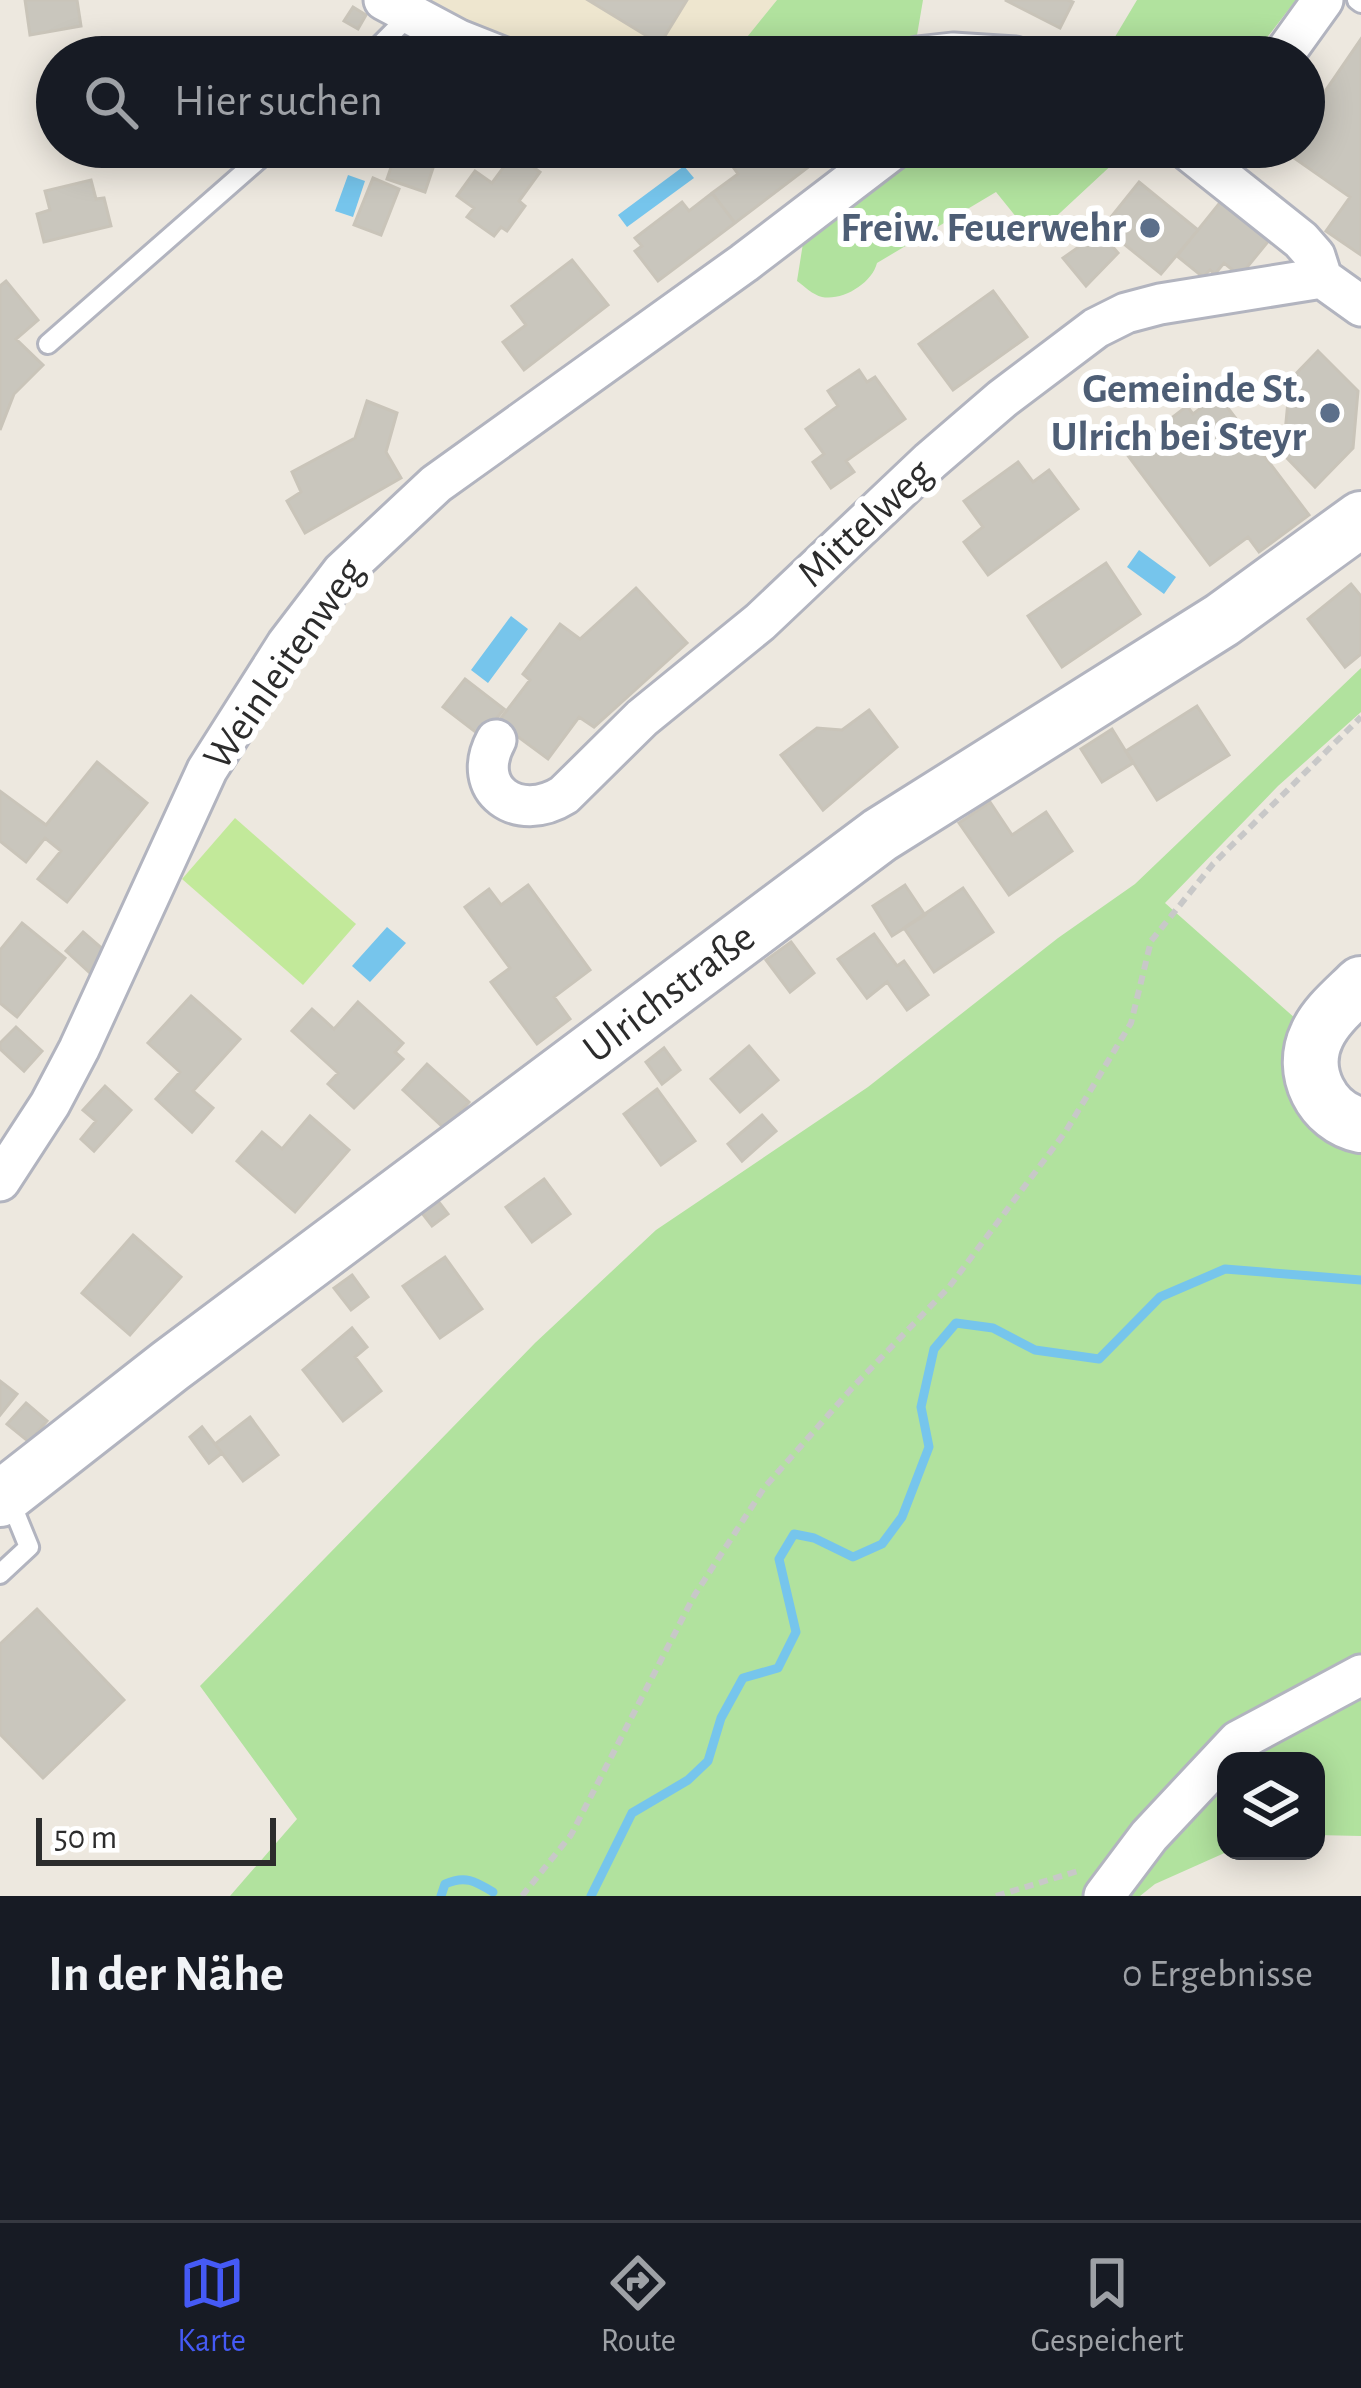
<!DOCTYPE html>
<html lang="de">
<head>
<meta charset="utf-8">
<style>
	body { margin:0; font-family:"Alegreya Sans",sans-serif; background:#242831; color:#f1f3f6 }
	.controls { position:absolute; right:36px; bottom:36px; display:grid; overflow:hidden; border-radius:24px; box-shadow:0 6px 30px #0003 }
	.controls button { width:108px; height:108px; display:grid; place-items:center; padding:0; border:0; border-bottom:3px solid #363941; background:#171b24; color:#f1f3f6; font:60px sans-serif }
	.scale { position:absolute; left:36px; bottom:30px; width:240px; box-sizing:border-box; padding-left:12px; border:6px solid #2c2c2c; border-top:0; font-size:33px; line-height:42px; white-space:nowrap; color:#2c2c2c; -webkit-text-stroke:9px #fff; paint-order:stroke }
	.list { margin:0; padding:0; list-style:none }
	h2 { display:flex; justify-content:space-between; align-items:center; height:156px; margin:0; padding:0 48px; font-size:51px }
	h2 small { font-size:39px; font-weight:400; color:#9ea1a6 }
	.icon { flex:none; width:66px; height:66px; fill:none; stroke:currentColor; stroke-width:2; stroke-linecap:round; stroke-linejoin:round }
	.map { position:relative; flex:none; width:1361px; height:1896px; overflow:hidden }
	.search { position:absolute; background:#171b24; box-shadow:0 6px 30px #0003; left:36px; right:36px; top:36px; height:132px; display:flex; align-items:center; gap:30px; box-sizing:border-box; padding:0 42px; border-radius:66px; color:#9ea1a6; font-size:45px }
	.sheet { height:324px; background:#171b24 }
	nav { display:flex; justify-content:space-around; align-items:center; box-sizing:border-box; height:168px; border-top:3px solid #363941; background:#171b24; font-size:33px; color:#9ea1a6 }
	nav a { display:grid; justify-items:center; gap:6px }
	nav .on { color:#455af5 }
	.map>svg:first-child { display:block }
	.education { fill:#eee6cf }
	.green { fill:#b1e29e }
	.pitch { fill:#c2e99a }
	.water { fill:#76c5ec }
	.lines { fill:none; stroke-linecap:round; stroke-linejoin:round }
	.stream { stroke:#76c5ec; stroke-width:9 }
	.building { fill:#c9c6bd; stroke:#c9c4b9; stroke-width:3 }
	.lane-casing { stroke:#b2b4bf; stroke-width:24 }
	.street-casing { stroke:#b2b4bf; stroke-width:45 }
	.secondary-casing { stroke:#b2b4bf; stroke-width:60 }
	.path { stroke:#c8c8c8; stroke-width:6; stroke-dasharray:9 6; stroke-linecap:butt }
	.lane { stroke:#fff; stroke-width:18 }
	.street { stroke:#fff; stroke-width:39 }
	.secondary { stroke:#fff; stroke-width:54 }
	.service-dot { fill:#5c6f8a; stroke:#fff; stroke-width:4.5 }
	.labels { text-anchor:middle; dominant-baseline:central; stroke-width:12; stroke-linejoin:round; paint-order:stroke }
	.service-label { font-size:42px; font-weight:bold; fill:#4e5e75; stroke:#fff; text-anchor:end }
	.street-label { font-size:42px; fill:#2c2c2c; stroke:#fff }
</style>
</head>
<body>
<div class="map">
<svg width="1361" height="1896" viewBox="0 0 1361 1896">
	<rect width="100%" height="100%" fill="#ede8df"/>
	<path class="education" d="M403,0H777L731,57H526L469,37Z"/>
	<path class="green" d="M777,0H923L915,47L852,57H731Z
		M1137,0H1296L1252,57H1103Z
		M913,147H1131L1033,238L996,192L877,263C872,283 843,301 822,297C813,295 804,286 797,281L804,237Z
		M1361,668V712L1278,786L1165,903L1296,1019L1361,1137V1836L1316,1835V1761H1226V1851H1229L1155,1884L1140,1896H230L297,1819L200,1686L535,1343L656,1230L868,1087L1058,938L1135,884Z"/>
	<path class="pitch" d="M235,818L356,924L303,985L182,879Z"/>
	<path class="water" d="M684,166L694,178L627,227L618,215Z
		M348,175L365,181L353,217L335,211Z
		M1139,550L1176,577L1164,594L1127,567Z
		M511,616L528,629L488,683L471,670Z
		M387,927L406,943L370,982L352,966Z"/>
	<g class="lines">
		<path class="stream" d="M441,1896L445,1884C465,1875 475,1881 493,1892
			M591,1896L632,1813L688,1780L708,1761L721,1718L743,1678L778,1668L796,1632L779,1559L794,1534L814,1538L853,1557L882,1544L902,1517L929,1447L921,1407L934,1349L956,1323L993,1328L1035,1350L1099,1359L1160,1297L1225,1269L1361,1280"/>
	</g>
	<path class="building" d="M25,0H77L81,26L30,35Z
		M588,0H687L660,44Z
		M1005,0H1068L1073,2L1060,28Z
		M353,7L366,15L358,29L344,21Z
		M1361,39V255L1326,231L1350,197L1284,151L1287,147H1304V122Z
		M398,147H440L425,192L387,179Z
		M740,147H804L815,162L735,223L712,193L738,174L726,157Z
		M514,153L540,172L519,201L525,206L507,231L501,227L494,236L467,217L474,208L457,196L475,171L492,183Z
		M373,178L399,189L381,235L354,225Z
		M91,180L96,199L104,198L111,226L44,242L37,214L50,210L45,191Z
		M1139,182L1198,230L1161,274L1103,227Z
		M712,193L735,223L658,281L635,251L642,246L635,238L682,202L689,211Z
		M1222,200L1270,239L1240,276L1224,263L1215,274L1210,270L1203,277L1177,256Z
		M1100,232L1118,253L1086,286L1063,258Z
		M572,260L608,305L524,370L503,342L526,325L512,306Z
		M6,281L38,320L16,339L43,365L14,394L0,430V286Z
		M993,291L1027,337L953,390L919,344Z
		M1318,351L1358,391L1353,448L1315,487L1283,454L1290,380Z
		M859,370L867,382L875,377L905,419L846,461L854,472L831,488L813,462L824,454L806,429L838,406L828,391Z
		M1218,395L1309,515L1259,552L1248,537L1210,565L1126,453L1187,406L1193,414Z
		M367,401L397,413L386,452L401,478L305,533L287,501L301,492L292,472L355,438Z
		M1018,462L1033,482L1049,470L1078,509L988,575L964,542L983,527L964,501Z
		M1106,563L1140,614L1062,667L1028,616Z
		M1351,584L1361,596V654L1345,667L1308,619Z
		M636,588L687,643L594,727L579,717L548,759L498,722L530,680L523,674L560,624L580,639Z
		M465,679L504,709L482,737L443,707Z
		M1197,706L1229,755L1157,800L1126,751Z
		M869,710L897,747L823,810L781,755L817,728L842,730Z
		M1112,729L1133,763L1102,782L1081,749Z
		M97,762L147,803L67,902L38,879L61,851L45,838L26,862L0,841V791L46,825Z
		M990,802L1012,835L1046,812L1072,851L1009,895L959,823Z
		M528,885L590,970L554,997L570,1019L537,1044L491,982L510,968L465,907L489,889L501,905Z
		M905,885L925,915L892,936L873,906Z
		M963,888L993,932L934,972L904,928Z
		M22,923L65,958L17,1017L0,1003V950Z
		M83,932L106,952L89,972L66,951Z
		M874,934L897,966L904,961L928,995L907,1010L887,982L867,998L838,959Z
		M791,942L814,973L790,992L766,960Z
		M191,996L240,1039L193,1091L213,1108L192,1132L156,1099L180,1072L148,1043Z
		M358,1002L403,1043L395,1052L403,1059L354,1108L328,1084L338,1073L292,1031L312,1009L334,1029Z
		M16,1027L42,1051L24,1071L0,1049V1043Z
		M749,1046L778,1080L740,1112L711,1079Z
		M664,1048L680,1070L662,1084L646,1062Z
		M427,1064L469,1102L445,1129L403,1090Z
		M105,1086L131,1110L94,1151L81,1139L96,1121L83,1110Z
		M657,1089L695,1141L661,1165L624,1114Z
		M762,1115L776,1131L742,1161L728,1144Z
		M310,1116L349,1150L295,1212L237,1161L262,1132L282,1149Z
		M544,1179L570,1214L532,1242L506,1207Z
		M438,1201L448,1214L432,1226L422,1213Z
		M133,1235L181,1277L130,1335L82,1293Z
		M445,1257L482,1309L440,1338L403,1286Z
		M352,1275L368,1297L351,1310L334,1288Z
		M352,1328L367,1347L355,1357L381,1391L343,1421L303,1370Z
		M0,1381L17,1394L0,1415Z
		M26,1403L47,1421L29,1442L7,1424Z
		M250,1417L278,1455L243,1481L215,1444Z
		M202,1427L222,1453L209,1463L190,1437Z
		M37,1609L124,1700L43,1778L0,1734V1644Z"/>
	<g class="lines">
		<g class="lane-casing">
			<path id="lane" d="M1357,0L1361,3
				M368,57L410,15
				M48,344L273,147
				M0,1574L29,1547L9,1498"/>
		</g>
		<g class="street-casing">
			<path id="street" d="M384,0L459,40L502,57
				M917,57L953,53L1015,57
				M1282,57L1323,0
				M1184,147L1301,240L1315,256L1322,278L1361,306
				M496,740C469,790 518,824 564,795L642,718L760,622L930,461L1002,399L1096,328L1126,313L1160,304L1322,278
				M0,1181L50,1104L79,1049L207,770L287,644L342,572L436,484L744,263L896,147
				M1104,1896L1149,1836L1238,1741L1361,1675"/>
		</g>
		<g class="secondary-casing">
			<path id="secondary" d="M1361,984C1346,999 1326,1015 1317,1035C1299,1072 1322,1117 1361,1125
				M0,1499L170,1366L880,835L1222,620L1361,519"/>
		</g>
		<path class="path" d="M522,1896L571,1835L694,1596L764,1488L853,1387L949,1287L1066,1131L1131,1023L1151,941L1213,864L1361,717
			M996,1896L1078,1871"/>
		<use href="#lane" class="lane"/>
		<use href="#street" class="street"/>
		<use href="#secondary" class="secondary"/>
	</g>
	<g class="service-dot">
		<circle cx="1150" cy="228" r="12"/>
		<circle cx="1330" cy="413" r="12"/>
	</g>
	<g class="labels">
		<g class="service-label">
			<text x="1126" y="228">Freiw. Feuerwehr</text>
			<text x="1306" y="389">Gemeinde St.<tspan x="1306" dy="48">Ulrich bei Steyr</tspan></text>
		</g>
		<g class="street-label">
			<text transform="translate(865 523) rotate(-43)">Mittelweg</text>
			<text transform="translate(284 664) rotate(-55)">Weinleitenweg</text>
			<text transform="translate(669 993) rotate(-37)">Ulrichstraße</text>
		</g>
	</g>
</svg>
<div class="controls">
<button><svg class="icon" aria-label="layers" viewBox="0 0 24 24"><path d="M12 4l9 5-9 5-9-5zM3 14l9 5 9-5"/></svg></button>
</div>
<div class="scale">50 m</div>
<div class="search"><svg class="icon" aria-label="search" viewBox="0 0 24 24"><circle cx="10" cy="10" r="6"/><path d="M15 15l6 6"/></svg>Hier suchen</div>
</div>
<section class="sheet">
<h2>In der Nähe<small>0 Ergebnisse</small></h2>
<ul class="list">
</ul>
</section>
<nav>
<a class="on"><svg class="icon" aria-label="map" viewBox="0 0 24 24"><path d="M3 6l6-2 6 2 6-2v14l-6 2-6-2-6 2zM9 4v14M15 6v14"/></svg>Karte</a>
<a><svg class="icon" aria-label="directions" viewBox="0 0 24 24"><path d="M12 3l9 9-9 9-9-9zM9 14v-3h6M13 9l2 2-2 2"/></svg>Route</a>
<a><svg class="icon" aria-label="saved" viewBox="0 0 24 24"><path d="M7 4h10v16l-5-4-5 4z"/></svg>Gespeichert</a>
</nav>
</body>
</html>
